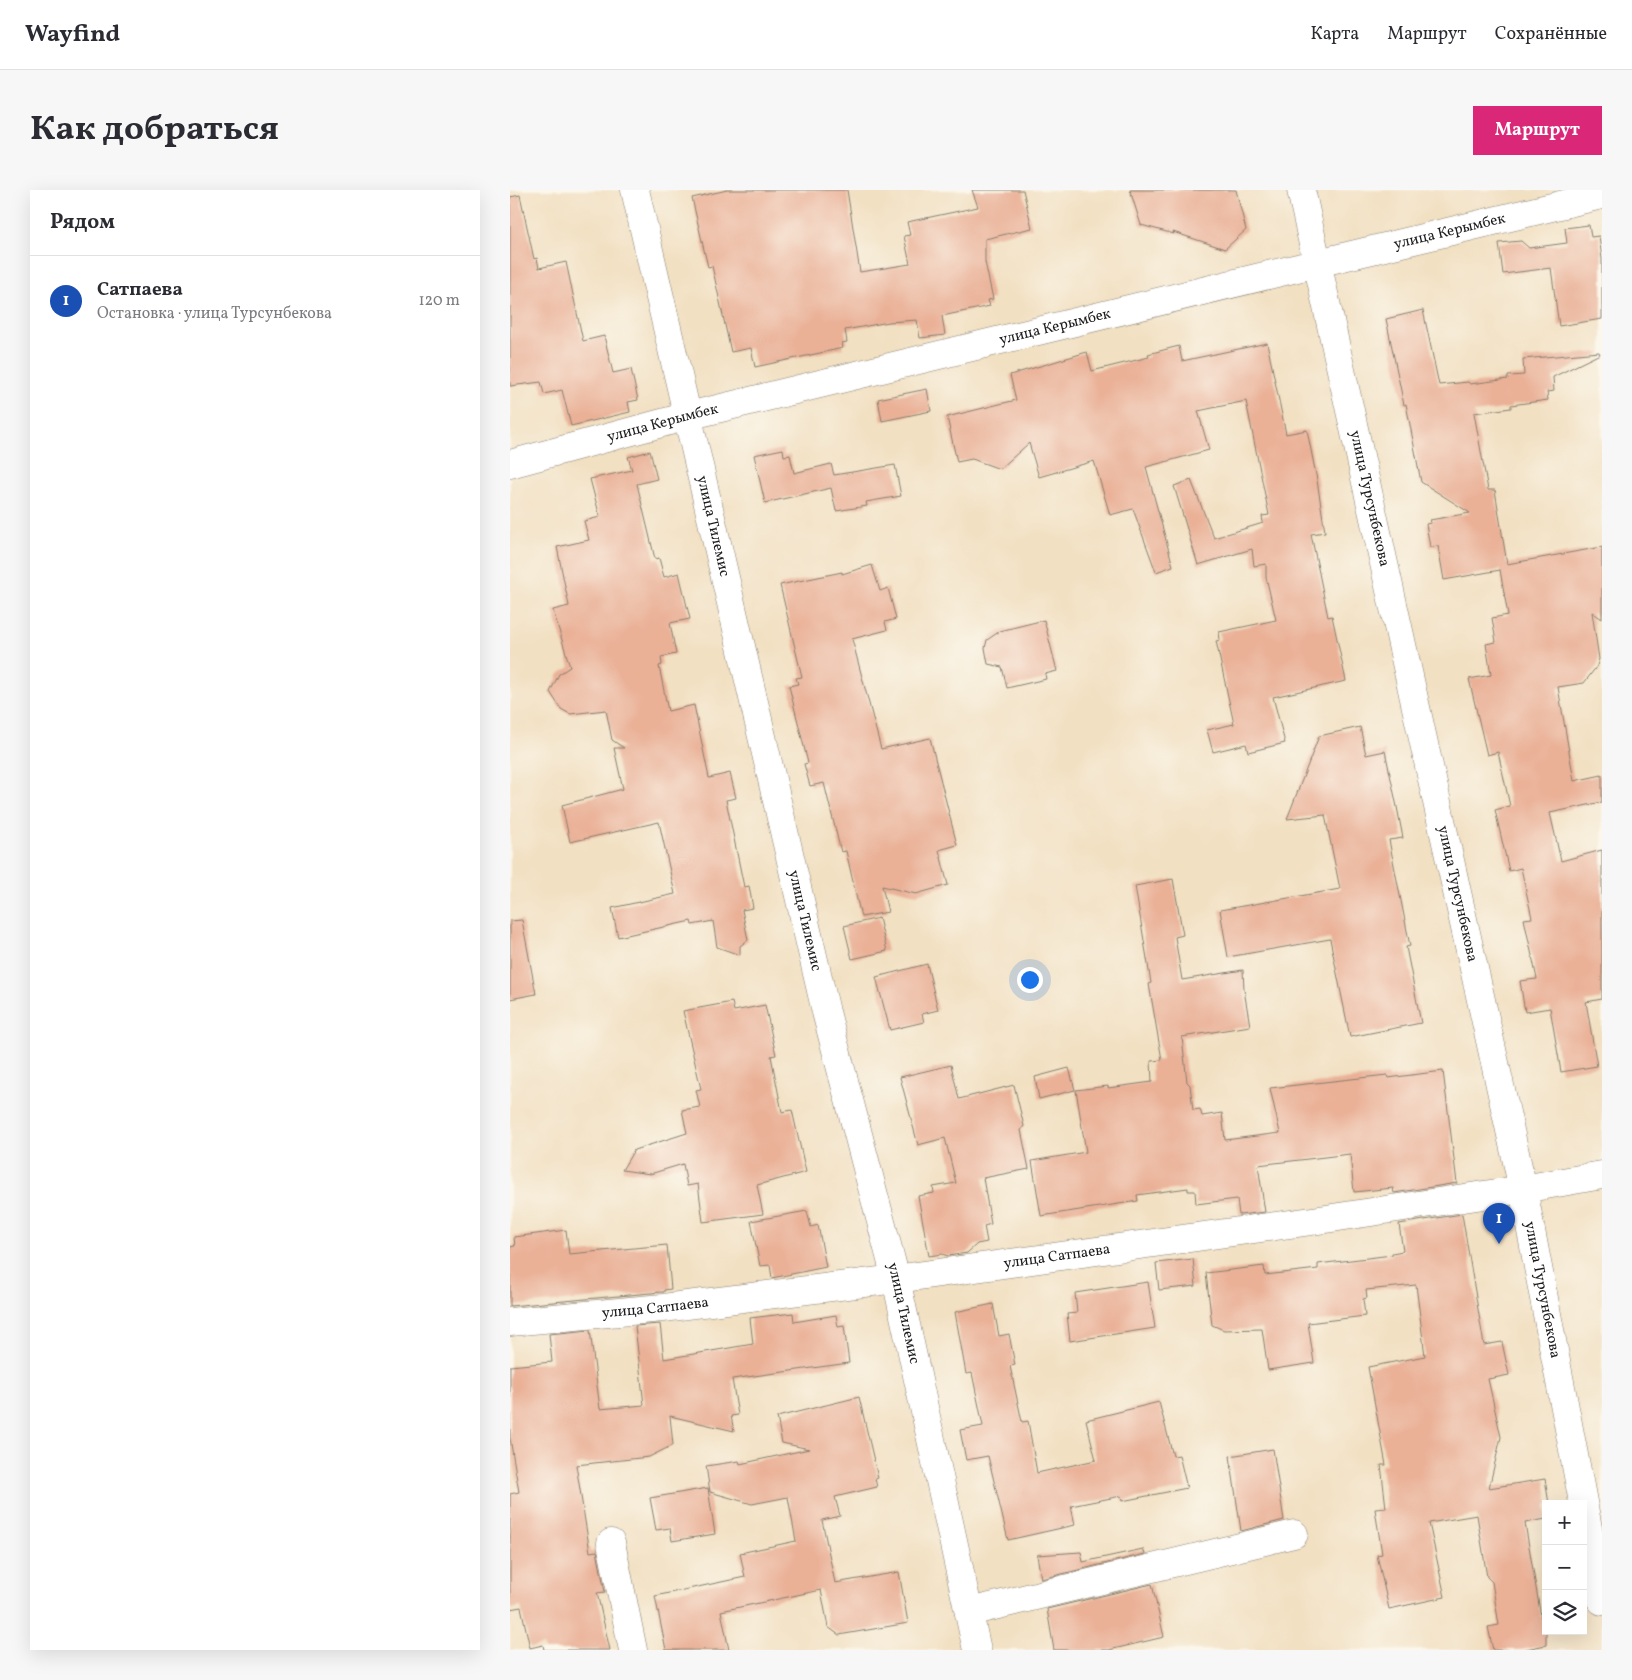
<!DOCTYPE html>
<html lang="ru">
<head>
<meta charset="utf-8">
<style>
	body { margin:0; font-family:Vollkorn,serif; background:#f7f7f7; color:#2b2b33 }
	.controls { position:absolute; right:15px; bottom:15px; display:grid; overflow:hidden; border-radius:0px; box-shadow:0 5px 20px #0002 }
	.controls button { width:45px; height:45px; display:grid; place-items:center; padding:0; border:0; border-bottom:1px solid #e1e1e2; background:#fff; color:#2b2b33; font:25px sans-serif }
	.you { position:absolute; left:519px; top:789px; width:18px; height:18px; margin:-12px; border:4px solid #fff; border-radius:50%; background:#1a73e8; box-shadow:0 0 0 8px #1a73e833 }
	.badge { display:grid; place-items:center; width:32px; height:32px; border-radius:50%; background:#db2777; color:#fff; font-size:16px; font-weight:700 }
	.pin { position:absolute; translate:-50% -41px; filter:drop-shadow(0 1px 2px #0008) }
	.pin::after { content:''; position:absolute; top:26px; width:18px; height:15px; background:inherit; clip-path:polygon(0 0,100% 0,50% 100%) }
	.list { margin:0; padding:0; list-style:none }
	h2 { display:flex; justify-content:space-between; align-items:center; height:65px; margin:0; padding:0 20px; font-size:21px }
	h2 small { font-size:16px; font-weight:400; color:#7c7c81 }
	.list li { display:grid; grid-template-columns:32px 1fr auto; gap:15px; align-items:center; box-sizing:border-box; height:90px; padding:0 20px; border-top:1px solid #e1e1e2 }
	.list b { display:block; font-size:19px; white-space:nowrap }
	.list p { margin:0; font-size:16px; white-space:nowrap; color:#7c7c81 }
	.list em { font-size:16px; font-style:normal; color:#7c7c81 }
	.icon { flex:none; width:28px; height:28px; fill:none; stroke:currentColor; stroke-width:2; stroke-linecap:round; stroke-linejoin:round }
	.map { position:relative; flex:none; width:1092px; height:1460px; overflow:hidden; border-radius:0px }
	header { display:flex; align-items:center; gap:30px; box-sizing:border-box; height:70px; padding:0 25px; background:#fff; border-bottom:1px solid #e1e1e2 }
	header strong { font-size:24px }
	nav { display:flex; gap:28px; margin-inline-start:auto; font-size:18px }
	.intro { display:flex; align-items:center; justify-content:space-between; box-sizing:border-box; height:120px; padding:0 30px }
	h1 { margin:0; font-size:35px }
	.button { padding:12px 22px; border-radius:0px; background:#db2777; color:#fff; font-size:18px; font-weight:700 }
	main { display:flex; gap:30px; padding:0 30px }
	aside { flex:1; background:#fff; border-radius:0px; box-shadow:0 5px 20px #0002 }
	.map>svg:first-child { display:block }
	.building { fill:#eab197 }
	.lines { fill:none; stroke-linecap:round; stroke-linejoin:round }
	.minor-casing { stroke:#877e6f; stroke-width:29 }
	.minor { stroke:#fff; stroke-width:28 }
	.labels { text-anchor:middle; dominant-baseline:central; stroke-width:4; stroke-linejoin:round; paint-order:stroke }
	.street-label { font-size:15px; fill:#1c1c1c; stroke:#fbf7ec }
</style>
</head>
<body>
<header>
<strong>Wayfind</strong>
<nav><a>Карта</a><a>Маршрут</a><a>Сохранённые</a></nav>
</header>
<div class="intro"><h1>Как добраться</h1><a class="button">Маршрут</a></div>
<main>
<aside>
<h2>Рядом<small></small></h2>
<ul class="list">
<li><span class="badge" style="background:#1a4fb4">1</span><div><b>Сатпаева</b><p>Остановка · улица Турсунбекова</p></div><em>120 m</em></li>
</ul>
</aside>
<div class="map">
<svg width="1092" height="1460" viewBox="0 0 1092 1460">
	<rect width="100%" height="100%" fill="#fbf7ec"/>
	<filter id="ink" filterUnits="userSpaceOnUse"><feTurbulence type="fractalNoise" baseFrequency=".02" numOctaves="2"/><feDisplacementMap in="SourceGraphic" scale="10" xChannelSelector="R" yChannelSelector="G"/><feConvolveMatrix kernelMatrix="1 2 1 2 8 2 1 2 1" color-interpolation-filters="sRGB"/></filter>
	<filter id="wash" filterUnits="userSpaceOnUse"><feTurbulence type="fractalNoise" baseFrequency=".0096" numOctaves="4" result="noise"/><feDisplacementMap in="SourceGraphic" scale="20" xChannelSelector="R" yChannelSelector="G"/><feGaussianBlur stdDeviation="1.12" result="paint"/><feColorMatrix in="noise" values="0 0 0 0 0 0 0 0 0 0 0 0 0 0 0 0 0 1.4 0 .05"/><feComposite in="paint" operator="in"/></filter>
	<g filter="url(#wash)">
		<rect width="100%" height="100%" fill="#f2e0c2"/>
		<g id="blocks">
			<path class="building" d="M217,0H337L350,82L400,74L394,46L400,45L397,32L468,17L462,0H513L522,38L475,49V72L483,109L478,110L480,116L432,126L435,145L410,148L407,130L379,132L335,140L337,152L332,153L333,158L245,177L241,158L221,162L202,76L198,77L182,8Z
				M620,0H726L736,40L715,59L663,42L664,44L631,35Z
				M10,5L24,69L27,68L29,78L56,72L73,151L94,146L103,183L121,179L128,210L118,212L120,222L61,236L52,200L34,204L31,192L0,196V7Z
				M1079,35L1081,47L1089,46L1092,69V129L1049,136L1041,78L993,84L989,53L1011,51L1019,58L1057,53L1055,38Z
				M913,120L929,195L958,192L960,194L998,189V186L1014,185L1013,169L1089,162L1090,164L1043,187L1044,201L1037,202L1038,210L1001,215V218L964,223L978,300H985L997,374L1092,357V429L1082,422L1089,469L1087,476L1074,493L1048,497L1064,591L1092,585V612L1040,623L1051,671L1092,660V809L1076,812L1087,876L1051,882L1040,818L1015,822L1010,791L1027,789L1014,729L1022,728L1011,678L999,681L985,620L1000,616L988,562L977,565L959,489L981,485L976,454L986,452L982,428L998,425L990,380L934,390L928,356L920,357L916,334L921,333L920,330L960,323L911,292L896,214L894,215L876,129Z
				M757,153L776,244L797,240L807,290L815,342L801,344L818,427L822,426L836,491L763,507L775,553L738,562L736,554L703,562L697,540L724,534L706,451L710,450L709,442L766,430L756,387V374L744,376L742,359L688,375L664,296L681,290L704,348L753,333L752,326L759,325L736,211L688,221L699,260L636,277L663,376L646,382L623,319L600,325L584,271L529,287L519,253L490,279L462,269L447,272L437,227L506,210L500,185L577,162L582,181L639,167L638,164L669,156L672,171Z
				M417,199L421,221L372,231L368,209Z
				M273,259L274,266L280,265L284,283L321,274L324,285L385,275L391,306L356,312L357,316L326,321L321,298L255,313L244,265Z
				M140,261L147,289L127,294L145,369L149,368L154,387L169,383L180,429L160,433L166,464L151,467L152,475L149,476L158,521L184,515L199,588L220,583L226,608L216,610L234,697L239,696L243,718L232,720L238,750L230,756V765L207,757L203,731L182,735L181,731L108,747L102,718L165,704L149,632L60,652L52,615L113,599L104,558H114L102,550L96,520L60,524L51,519L40,502L49,484L60,477L43,420L59,416L47,357L79,350L74,331L90,327L80,289L122,280L118,267Z
				M362,375L370,401L378,398L386,429L375,432L377,440L342,449L371,559L420,548L447,655L429,660L438,695L406,704L372,696L378,722L351,727L336,661L331,662L314,593L300,596L294,574L298,573L279,496L288,494L286,488L292,487L270,395L332,382V384Z
				M534,430L547,481L535,484L536,489L497,498L492,477L478,474L475,458L477,450L490,441Z
				M850,537L856,565L875,561L887,617L893,648L879,650L900,756L896,757L911,833L840,847L820,749L718,767L710,720L830,699L815,625L777,629L809,546Z
				M663,689L673,745L665,747L672,790L733,780L734,800L740,836L672,847L677,892L680,895L683,920L690,919L692,926L712,923L715,950L770,943L760,898L877,885L878,888L933,881L947,993L884,1003L883,998L844,1002L840,964L748,975L755,1022L729,1025L727,1009L686,1014L685,1001H678V998L627,1005L628,1011L531,1026L522,971L576,962L566,900L598,896V898L642,892L641,871L652,870L639,794L641,793L625,696Z
				M369,728L377,761L342,769L334,736Z
				M12,730L26,804L0,809V731Z
				M417,774L428,820L412,824L414,832L380,840L366,787Z
				M222,812L224,821L255,815L266,865L261,866L272,922L282,920L296,982L247,995L253,1024L193,1032L188,994L177,996L173,974L140,984L112,980L124,960L177,943L172,920L190,917L186,900L191,899L173,821Z
				M441,875L449,909L504,895L514,936L511,940L519,979L473,988L481,1034L474,1036L477,1052L467,1054L457,1063L438,1066L432,1064L419,1066L408,1006L424,1003L423,997L446,993L435,948L408,955L390,887Z
				M559,878L565,900L529,909L525,887Z
				M297,1021L301,1037L308,1035L316,1077L262,1088L260,1075L250,1076L241,1031Z
				M952,1024L974,1155L992,1152L999,1185L978,1189L991,1247L979,1298L1035,1289L1039,1314H1036V1329L1015,1333L1031,1427L1036,1426V1455L1011,1460H983L978,1437L989,1435L982,1392L977,1387L967,1325L919,1333L935,1407L879,1419L867,1365L872,1364L865,1319L876,1318L871,1275H876L858,1177L915,1166L906,1095L856,1100L857,1108L853,1109L855,1126L798,1133L804,1173L758,1180L752,1139L714,1140L702,1135L696,1083L754,1076L755,1085L808,1079V1074L882,1065V1063L893,1061L889,1034Z
				M56,1040L59,1064L157,1055L161,1099L154,1100V1102H151L0,1116V1057L5,1056L4,1047Z
				M683,1069L686,1096L649,1100L646,1073Z
				M638,1092L645,1138L560,1151L557,1124L567,1123L565,1103Z
				M483,1114L489,1146L499,1144L505,1175L500,1176L512,1232L518,1231L527,1283L586,1270L576,1230L649,1212L663,1266L669,1265L677,1298L612,1311L611,1306L561,1316L565,1335L498,1350L478,1266L456,1270L450,1240L473,1236L462,1183L456,1184L445,1122Z
				M283,1123L284,1132L326,1125L328,1137L334,1136L339,1173L222,1189L228,1225L221,1226L224,1241L160,1226L163,1255L139,1267L66,1275L80,1362L87,1361L95,1402L87,1403L100,1460H34L33,1455L20,1458L11,1417L0,1419V1304L9,1302L0,1248V1176L42,1172L39,1144L80,1140L90,1219L134,1215L125,1136L150,1134L154,1169L243,1154L240,1128Z
				M349,1207L368,1288L365,1289L367,1297L325,1307L330,1326L312,1330L325,1393L389,1382L398,1433L329,1445L318,1437L311,1400L211,1421L219,1460H156L145,1406L235,1387L230,1363L286,1351L278,1307L242,1314L200,1302L196,1276L229,1271L230,1274L299,1259L272,1253L267,1227Z
				M763,1259L774,1330L731,1341L720,1266Z
				M198,1298L205,1344L162,1351L160,1338L146,1340L140,1308Z
				M633,1359L635,1364L531,1389L527,1365L571,1362L573,1372Z
				M642,1394L654,1447L599,1460H544L537,1419Z"/>
		</g>
	</g>
	<g filter="url(#ink)">
		<use href="#blocks" fill-opacity="0" stroke="#877e6f" stroke-width="1"/>
		<g class="lines">
			<g class="minor-casing">
				<g id="minor">
					<path id="s1" d="M125,0L316,822L386,1089L467,1460"/>
					<path id="s2" d="M791,0L1013,999L1092,1411"/>
					<path id="s3" d="M0,274L178,226L808,73L1092,5"/>
					<path id="s4" d="M0,1132L153,1118L386,1089L809,1030L1013,999L1092,985"/>
					<path d="M101,1353L123,1460"/>
					<path d="M459,1422L784,1344"/>
				</g>
			</g>
			<use href="#minor" class="minor"/>
		</g>
	</g>
	<g class="labels">
		<g class="street-label">
			<text stroke="none"><textPath href="#s3" startOffset="968">улица Керымбек</textPath></text>
			<text stroke="none"><textPath href="#s3" startOffset="562">улица Керымбек</textPath></text>
			<text stroke="none"><textPath href="#s3" startOffset="158">улица Керымбек</textPath></text>
			<text stroke="none"><textPath href="#s2" startOffset="316">улица Турсунбекова</textPath></text>
			<text stroke="none"><textPath href="#s1" startOffset="345">улица Тилемис</textPath></text>
			<text stroke="none"><textPath href="#s2" startOffset="721">улица Турсунбекова</textPath></text>
			<text stroke="none"><textPath href="#s1" startOffset="750">улица Тилемис</textPath></text>
			<text stroke="none"><textPath href="#s4" startOffset="551">улица Сатпаева</textPath></text>
			<text stroke="none"><textPath href="#s2" startOffset="1126">улица Турсунбекова</textPath></text>
			<text stroke="none"><textPath href="#s4" startOffset="146">улица Сатпаева</textPath></text>
			<text stroke="none"><textPath href="#s1" startOffset="1155">улица Тилемис</textPath></text>
		</g>
	</g>
</svg>
<div class="controls">
<button>+</button>
<button>−</button>
<button><svg class="icon" aria-label="layers" viewBox="0 0 24 24"><path d="M12 4l9 5-9 5-9-5zM3 14l9 5 9-5"/></svg></button>
</div>
<div class="you"></div>
<div class="pin badge" style="left:989px;top:1054px;background:#1a4fb4">1</div>
</div>
</main>
</body>
</html>
